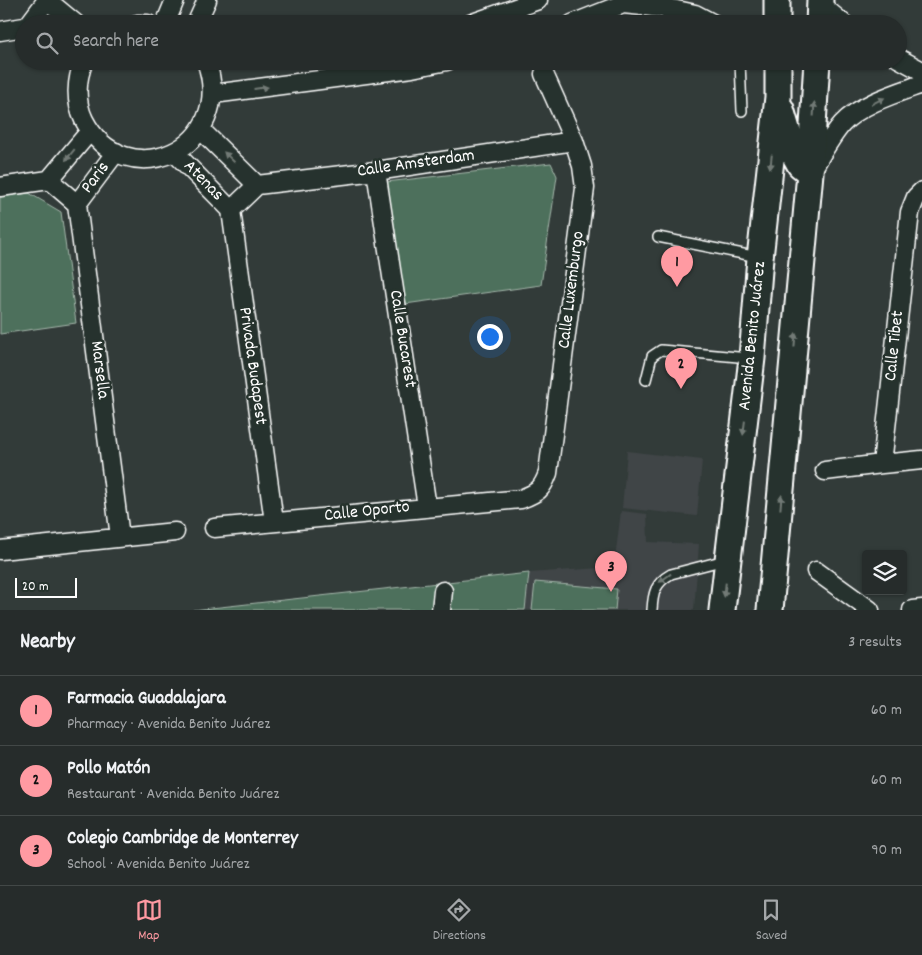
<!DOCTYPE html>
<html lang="en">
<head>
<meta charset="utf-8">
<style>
	body { margin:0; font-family:Dekko,sans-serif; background:#323837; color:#f1f3f6 }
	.controls { position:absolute; right:15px; bottom:15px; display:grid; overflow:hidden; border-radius:5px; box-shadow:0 1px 4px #0004 }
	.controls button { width:45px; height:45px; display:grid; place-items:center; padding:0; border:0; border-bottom:1px solid #424847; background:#262c2b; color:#f1f3f6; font:25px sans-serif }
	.scale { position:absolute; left:15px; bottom:12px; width:62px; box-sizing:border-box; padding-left:5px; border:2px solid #fff; border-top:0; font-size:14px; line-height:18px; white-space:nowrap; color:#fff; -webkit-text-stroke:4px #26332d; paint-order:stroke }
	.you { position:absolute; left:489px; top:336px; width:18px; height:18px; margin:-12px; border:4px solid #fff; border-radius:50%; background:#1a73e8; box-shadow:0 0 0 8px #1a73e833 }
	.badge { display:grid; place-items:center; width:32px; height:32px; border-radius:50%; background:#ff9aa2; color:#111; font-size:16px; font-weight:700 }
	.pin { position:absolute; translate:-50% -41px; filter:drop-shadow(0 1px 2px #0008) }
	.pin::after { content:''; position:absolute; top:26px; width:18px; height:15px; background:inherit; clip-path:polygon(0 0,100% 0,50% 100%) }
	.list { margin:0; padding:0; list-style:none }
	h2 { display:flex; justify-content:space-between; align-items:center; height:65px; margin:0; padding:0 20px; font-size:21px }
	h2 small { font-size:16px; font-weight:400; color:#a4a7a9 }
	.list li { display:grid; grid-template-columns:32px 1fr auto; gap:15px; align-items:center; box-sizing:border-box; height:70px; padding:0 20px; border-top:1px solid #424847 }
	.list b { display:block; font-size:19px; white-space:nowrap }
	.list p { margin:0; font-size:16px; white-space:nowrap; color:#a4a7a9 }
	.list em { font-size:16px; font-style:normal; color:#a4a7a9 }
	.icon { flex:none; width:28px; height:28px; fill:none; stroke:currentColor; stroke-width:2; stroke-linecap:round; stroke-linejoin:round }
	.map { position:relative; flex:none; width:922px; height:610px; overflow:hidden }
	.search { position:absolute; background:#262c2b; box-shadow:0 1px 4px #0004; left:15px; right:15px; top:15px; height:55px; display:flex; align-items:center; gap:12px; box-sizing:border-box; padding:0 18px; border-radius:28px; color:#a4a7a9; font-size:19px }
	.sheet { height:275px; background:#262c2b }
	nav { display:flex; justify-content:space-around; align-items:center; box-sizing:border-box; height:70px; border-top:1px solid #424847; background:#262c2b; font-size:14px; color:#a4a7a9 }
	nav a { display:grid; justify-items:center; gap:2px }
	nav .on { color:#ff9aa2 }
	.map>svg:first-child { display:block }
	.built { fill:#404547 }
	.green { fill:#4e705b; stroke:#a6b8ad }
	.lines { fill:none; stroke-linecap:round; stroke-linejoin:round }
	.service-casing { stroke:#fff; stroke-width:12 }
	.minor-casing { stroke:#fff; stroke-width:21 }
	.secondary-casing { stroke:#fff; stroke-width:29 }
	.service { stroke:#26332d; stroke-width:9 }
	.minor { stroke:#26332d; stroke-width:18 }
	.secondary { stroke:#26332d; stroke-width:25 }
	.oneway { fill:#727a76 }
	.labels { text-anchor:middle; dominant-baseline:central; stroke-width:5; stroke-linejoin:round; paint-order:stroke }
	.street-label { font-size:18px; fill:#fff; stroke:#26332d }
</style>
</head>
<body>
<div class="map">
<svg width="922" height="610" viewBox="0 0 922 610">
	<rect width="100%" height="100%" fill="#323b39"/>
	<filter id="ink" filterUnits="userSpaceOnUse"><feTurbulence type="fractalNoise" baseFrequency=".02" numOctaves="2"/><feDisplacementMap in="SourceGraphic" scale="10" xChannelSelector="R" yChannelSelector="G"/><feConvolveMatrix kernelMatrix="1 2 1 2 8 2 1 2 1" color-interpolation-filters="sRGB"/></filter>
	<g filter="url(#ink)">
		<path class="built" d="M627,451L702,460L697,516L622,508Z
			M621,511L647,514L648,542L699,544L694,610H525L529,573L614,567Z"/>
		<path class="green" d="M551,163L557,176L541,285L405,304L386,182Z
			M29,193L61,212L76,323L0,334V197Z
			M529,573L525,610H193Z
			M535,582L617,589L615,610H532Z"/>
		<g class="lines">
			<g class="service-casing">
				<path id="service" d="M740,61L742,111
					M658,237L758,257
					M646,380L652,356L661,350L749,358
					M652,610C653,593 655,583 671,574L725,560"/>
			</g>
			<g class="minor-casing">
				<path id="minor" d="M47,0L76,24
					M820,4L844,24
					M29,24L47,0
					M137,24H148
					M165,24L175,0
					M196,24L207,0
					M470,24L538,0
					M572,24L623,4L672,9L695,14L714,24
					M0,31L24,27
					M898,58L922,71
					M84,61C76,80 75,102 84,120C124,198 238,149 206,61
					M213,94L412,68L447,61
					M201,130L257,185
					M175,153L231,210
					M812,170C821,155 830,138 842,124C860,104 897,93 922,84
					M376,171L427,507
					M49,180L90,131
					M257,185L376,171L574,141
					M0,187L49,180L77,204
					M922,191L916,197L910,212L882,464L922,460
					M77,204L120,537
					M77,204L116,152
					M231,210L274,522
					M231,210L257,185
					M825,471L882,464
					M214,528L521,499C537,493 542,490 548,473L585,188L582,166L574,141L544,74
					M0,550L175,532
					M816,571L870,610
					M441,610L443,591
					M912,610L922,609"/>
			</g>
			<g class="secondary-casing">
				<path id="secondary" d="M777,0V24
					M819,24L820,0
					M781,109L795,156L800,165L810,173
					M722,610L752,358L760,258L778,97V61
					M770,610L810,173L817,61"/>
			</g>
			<use href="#service" class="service"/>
			<use href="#minor" class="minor"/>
			<use href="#secondary" class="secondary"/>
		</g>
		<defs><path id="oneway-solid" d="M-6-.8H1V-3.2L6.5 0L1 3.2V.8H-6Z" transform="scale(1.25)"/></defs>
		<g class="oneway">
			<use href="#oneway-solid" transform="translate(261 88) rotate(-7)"/>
			<use href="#oneway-solid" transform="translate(878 101) rotate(-26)"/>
			<use href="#oneway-solid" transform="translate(814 109) rotate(-87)"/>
			<use href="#oneway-solid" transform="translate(70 155) rotate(129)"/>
			<use href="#oneway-solid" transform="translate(229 157) rotate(-136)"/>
			<use href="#oneway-solid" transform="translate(771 162) rotate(96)"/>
			<use href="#oneway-solid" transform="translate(795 340) rotate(-85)"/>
			<use href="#oneway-solid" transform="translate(744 428) rotate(97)"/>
			<use href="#oneway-solid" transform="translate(781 502) rotate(-85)"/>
			<use href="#oneway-solid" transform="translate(665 578) rotate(144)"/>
			<use href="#oneway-solid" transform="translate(725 590) rotate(96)"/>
		</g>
	</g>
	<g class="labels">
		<g class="street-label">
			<text transform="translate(416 164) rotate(-8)">Calle Amsterdam</text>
			<text transform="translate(96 178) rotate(-53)">Paris</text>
			<text transform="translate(203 181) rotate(46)">Atenas</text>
			<text transform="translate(572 290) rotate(-83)">Calle Luxemburgo</text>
			<text transform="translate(753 336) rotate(-84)">Avenida Benito Juárez</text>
			<text transform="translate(402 339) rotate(81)">Calle Bucarest</text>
			<text transform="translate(895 346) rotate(-84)">Calle Tibet</text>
			<text transform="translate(252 366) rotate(82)">Privada Budapest</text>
			<text transform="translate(99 370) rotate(83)">Marsella</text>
			<text transform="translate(367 512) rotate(-6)">Calle Oporto</text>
		</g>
	</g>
</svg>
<div class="controls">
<button><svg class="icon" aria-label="layers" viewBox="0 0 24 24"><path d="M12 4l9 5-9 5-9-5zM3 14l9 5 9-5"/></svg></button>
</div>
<div class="scale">20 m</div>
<div class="you"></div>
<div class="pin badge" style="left:677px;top:287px">1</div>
<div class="pin badge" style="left:681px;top:389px">2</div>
<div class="pin badge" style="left:611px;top:592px">3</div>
<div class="search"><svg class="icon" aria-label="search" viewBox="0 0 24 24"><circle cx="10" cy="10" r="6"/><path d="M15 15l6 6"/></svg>Search here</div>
</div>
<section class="sheet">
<h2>Nearby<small>3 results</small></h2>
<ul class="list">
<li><span class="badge">1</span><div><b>Farmacia Guadalajara</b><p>Pharmacy · Avenida Benito Juárez</p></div><em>60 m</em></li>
<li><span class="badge">2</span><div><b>Pollo Matón</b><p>Restaurant · Avenida Benito Juárez</p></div><em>60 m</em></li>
<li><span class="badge">3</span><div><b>Colegio Cambridge de Monterrey</b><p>School · Avenida Benito Juárez</p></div><em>90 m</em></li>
</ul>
</section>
<nav>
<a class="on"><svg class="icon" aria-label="map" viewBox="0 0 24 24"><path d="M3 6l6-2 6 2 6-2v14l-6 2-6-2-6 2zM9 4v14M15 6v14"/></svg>Map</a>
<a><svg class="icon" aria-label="directions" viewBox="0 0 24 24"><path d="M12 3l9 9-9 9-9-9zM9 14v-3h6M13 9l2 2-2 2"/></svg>Directions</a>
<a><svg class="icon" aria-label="saved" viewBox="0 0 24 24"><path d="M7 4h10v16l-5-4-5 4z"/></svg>Saved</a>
</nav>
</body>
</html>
